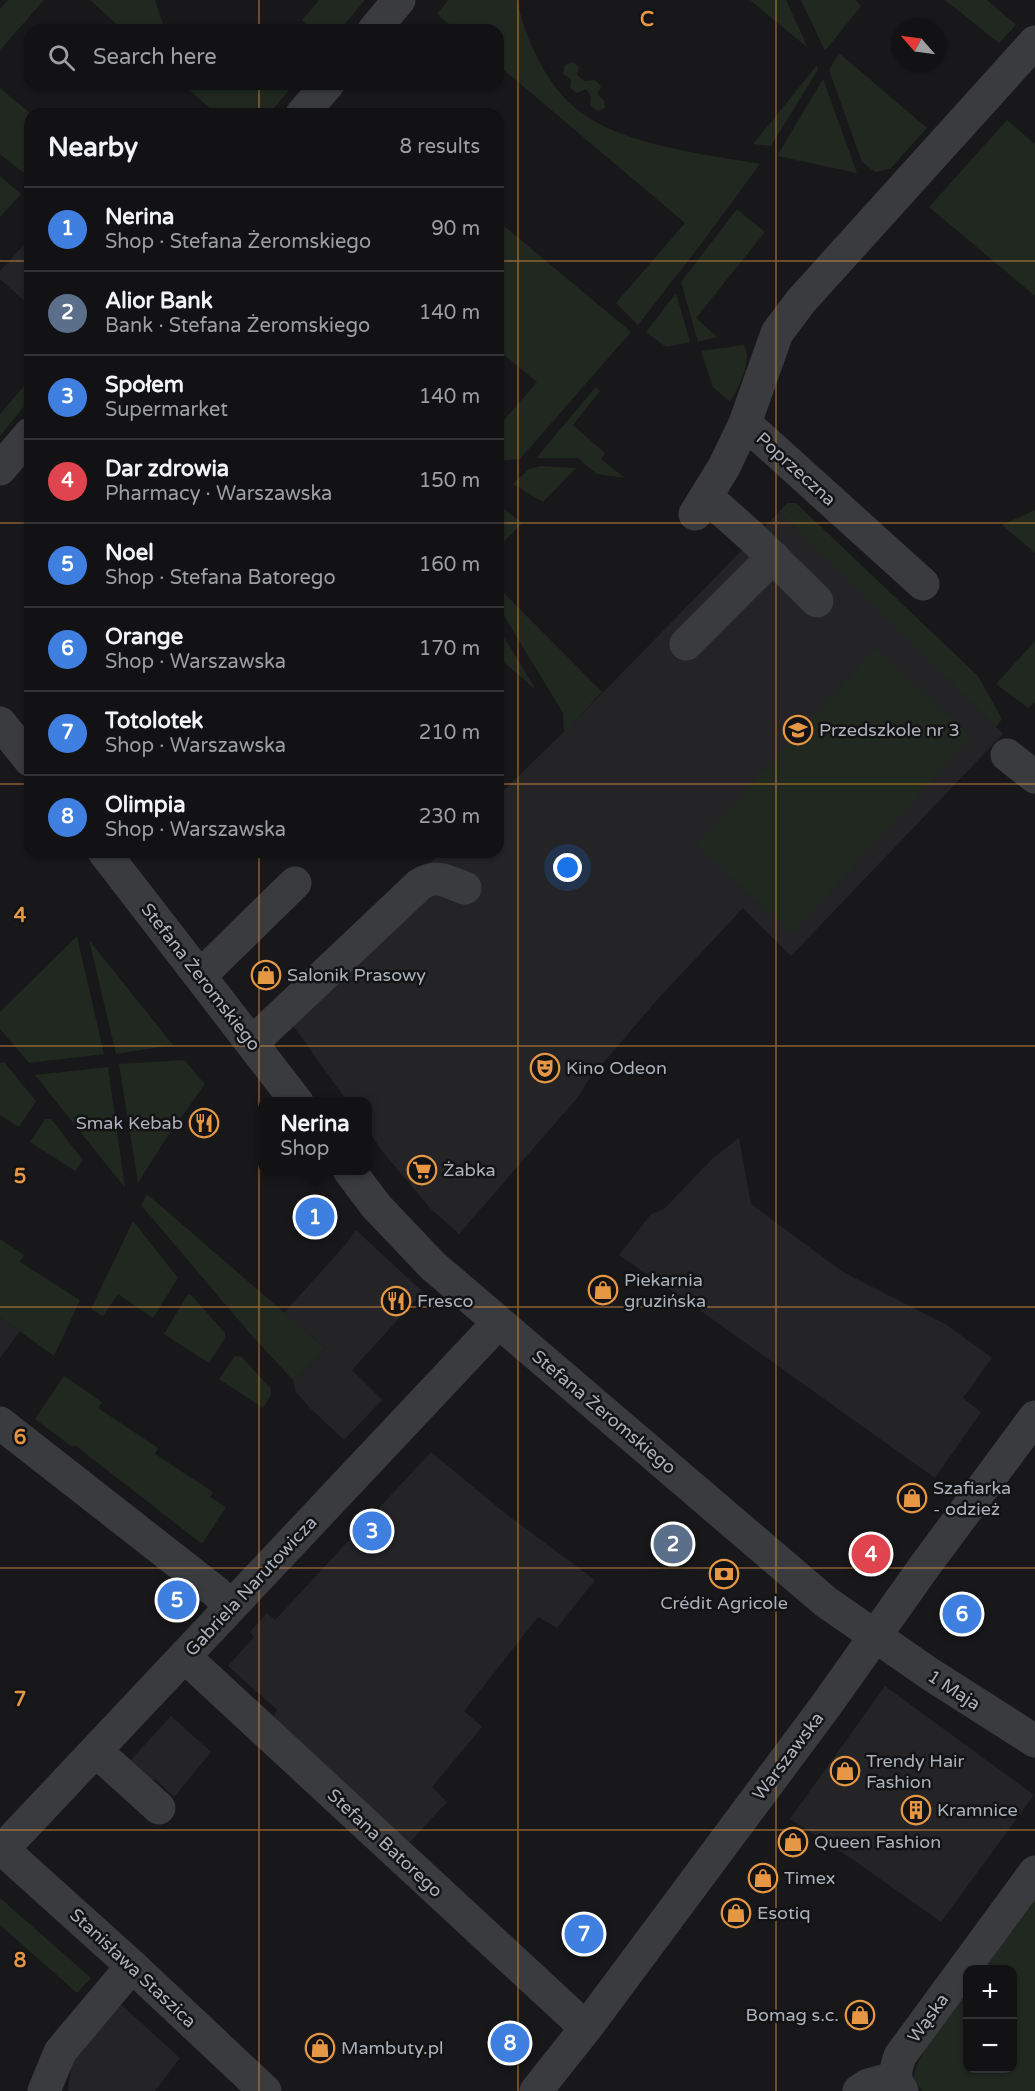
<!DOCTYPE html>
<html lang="en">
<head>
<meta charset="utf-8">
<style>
	body { margin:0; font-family:"Varela Round",sans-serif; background:#1b1b1d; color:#f1f3f6 }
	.controls { position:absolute; right:18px; bottom:18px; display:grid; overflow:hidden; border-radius:12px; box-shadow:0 2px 4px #0004 }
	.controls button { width:54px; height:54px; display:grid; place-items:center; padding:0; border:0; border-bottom:2px solid #313234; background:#121214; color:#f1f3f6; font:30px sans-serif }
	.compass { position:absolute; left:891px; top:18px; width:54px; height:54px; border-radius:50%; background:#121214; box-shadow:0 2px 4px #0004; rotate:298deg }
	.you { position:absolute; left:568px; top:868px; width:21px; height:21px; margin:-15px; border:4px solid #fff; border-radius:50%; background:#1a73e8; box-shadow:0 0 0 9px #1a73e833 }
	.badge { display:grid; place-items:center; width:39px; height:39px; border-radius:50%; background:#db2777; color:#fff; font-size:20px; font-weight:700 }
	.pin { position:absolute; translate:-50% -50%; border:3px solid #fff; box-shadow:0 2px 6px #0006 }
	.popup { position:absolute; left:258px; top:1097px; width:114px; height:78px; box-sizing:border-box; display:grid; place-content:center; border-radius:12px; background:#121214; filter:drop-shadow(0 2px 4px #0005); font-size:20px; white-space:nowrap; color:#9c9ea0 }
	.popup b { font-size:22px; color:#f1f3f6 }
	.popup::after { content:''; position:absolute; left:50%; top:100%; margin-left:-12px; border:12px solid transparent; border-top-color:#121214 }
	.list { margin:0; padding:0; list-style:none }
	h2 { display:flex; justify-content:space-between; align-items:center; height:78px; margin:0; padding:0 24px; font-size:26px }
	h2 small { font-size:20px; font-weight:400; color:#9c9ea0 }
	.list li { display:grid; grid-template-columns:39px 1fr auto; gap:18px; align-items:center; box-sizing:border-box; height:84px; padding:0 24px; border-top:2px solid #313234 }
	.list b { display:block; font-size:22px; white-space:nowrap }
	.list p { margin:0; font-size:20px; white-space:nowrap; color:#9c9ea0 }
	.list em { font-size:20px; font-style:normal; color:#9c9ea0 }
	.icon { flex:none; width:33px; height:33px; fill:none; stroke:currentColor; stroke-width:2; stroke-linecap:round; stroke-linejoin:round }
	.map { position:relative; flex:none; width:1035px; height:2091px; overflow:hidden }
	.search { position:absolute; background:#121214; box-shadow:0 2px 4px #0004; left:24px; top:24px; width:480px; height:66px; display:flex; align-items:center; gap:15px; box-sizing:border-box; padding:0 21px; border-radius:18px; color:#9c9ea0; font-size:22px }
	.panel { position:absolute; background:#121214; box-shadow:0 2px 4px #0004; left:24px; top:108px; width:480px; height:750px; border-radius:18px }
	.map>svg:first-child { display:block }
	.built { fill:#242427 }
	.green { fill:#202820 }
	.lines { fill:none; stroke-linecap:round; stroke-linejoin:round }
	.minor { stroke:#393b3f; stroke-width:33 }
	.grid { fill:none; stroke:#e69744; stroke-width:1.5; stroke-opacity:0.55 }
	.labels { text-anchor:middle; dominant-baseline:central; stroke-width:5; stroke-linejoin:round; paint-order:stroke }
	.street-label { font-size:18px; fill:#abb1b9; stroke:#131315 }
	.poi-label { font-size:18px; fill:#abb1b9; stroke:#131315; text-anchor:start }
	.grid-label { font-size:20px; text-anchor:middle; font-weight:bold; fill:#e69744; stroke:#131315; stroke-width:5; stroke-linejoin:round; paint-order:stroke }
</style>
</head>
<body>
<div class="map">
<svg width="1035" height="2091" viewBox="0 0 1035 2091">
	<rect width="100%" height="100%" fill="#18181a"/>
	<path class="built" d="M30,238V306L0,279V271Z
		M779,512L896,626L1003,734L791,956L743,908L657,1000L587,1082L578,1097L459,1234L430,1208L382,1151L368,1130V1102L347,1101L281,1009L441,852H498V796L579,717Z
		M739,1138L751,1204L843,1272L947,1325L992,1358L963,1398L981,1412L935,1478L694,1306L619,1255L651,1214L664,1209L713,1158Z
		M356,1230L423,1292L352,1370L382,1400L344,1440L310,1408L295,1391L293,1380L325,1348L284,1313L346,1244Z
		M0,1317L20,1331L0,1358Z
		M431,1452L506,1514L595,1580L557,1628L538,1617L464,1711L482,1727L432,1787L447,1802L410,1842L271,1720L277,1710L228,1666L254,1637L250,1632L267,1613L275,1620Z
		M885,1686L1034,1795L941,1922L852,1859L790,1819Z
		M171,1716L211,1752L174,1797L155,1779L151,1782L129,1762Z
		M115,1999L180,2058L155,2091H68L73,2051Z"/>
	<path class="green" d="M8,0H44L0,50V9Z
		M90,0H155L165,30H123Z
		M319,0H365L340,30H314L302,20Z
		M448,0H517C525,39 548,90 583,114C629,146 704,154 760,164L701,244L638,325L616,303L685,223L498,65V30H456L437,14Z
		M750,0H786L808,48Z
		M801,0H855L861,6L825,51Z
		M945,0H987L1016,25L999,43Z
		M839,53L927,128L890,169L875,172L862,162L829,70Z
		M573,62L579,67L577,75L585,81L595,80L601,86L597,94L604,100L605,108L598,111L590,106L591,97L586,89L577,93L570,88L571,79L563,74L565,65Z
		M817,65V71L771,146L753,144Z
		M823,79L857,173L777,156Z
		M183,84H294L269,114H216Z
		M0,88L31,114L30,178L0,154Z
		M1007,120L1035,144V296L929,207Z
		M0,176L21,194L0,217Z
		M737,209L765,232L696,318L717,337L698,342L681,282Z
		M498,221L631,332L520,459L498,461V427L537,382L498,350Z
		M676,293L690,342L666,347L646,332Z
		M744,345C753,362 739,386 730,402L713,387L701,351Z
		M30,379V399L0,436V414Z
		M596,387L600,391L573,425L605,453L601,459L625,478L597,474L578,458H536Z
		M541,466L576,468L543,502L513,484L529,469Z
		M787,503H796L978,676L1002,719L996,727L779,512Z
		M498,504L522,523L498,548Z
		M1035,510V553L1002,525Z
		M498,587L602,692L564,733L563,713L498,606Z
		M498,627L536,690L498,657Z
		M1035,641V702L1028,708L996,684Z
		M876,648L972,737L792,933L696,845Z
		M77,936L104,1054L29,1063L0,1029V1012Z
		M89,940L173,1045L116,1054Z
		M184,1060L205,1084L165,1140L138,1183L119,1064Z
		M4,1062L36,1101L19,1127L0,1115V1063Z
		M108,1067L125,1188L35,1075Z
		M45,1119H51L83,1160L75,1171L30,1142Z
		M147,1194L325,1348L293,1380L253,1337L141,1205Z
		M133,1221L178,1278L153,1318L118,1294L103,1316L91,1309Z
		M0,1239L24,1255L20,1262L80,1300L54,1356L0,1317Z
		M188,1294L192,1296L225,1333V1338L209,1363L164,1334Z
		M235,1356L242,1357L271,1389V1395L263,1408L219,1379Z
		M64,1376L102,1402L98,1408L158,1448L155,1454L213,1492L210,1497L226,1507L202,1544L76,1446H71L35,1419Z
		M0,1898L91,1978L77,1993L0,1925Z
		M1035,1900V2091H922L914,2080C913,2056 953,2012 967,1992L968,2068H1012V1970L984,1969Z"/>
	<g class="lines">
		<path class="minor" d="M374,30L399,0
			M302,114L328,84
			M745,423L923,584
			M0,469L30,434
			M707,497L753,538L817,601
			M695,514L724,467L745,423L777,333L801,301L1035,42
			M686,644L773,557
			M0,723L30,760
			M1007,755L1035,777
			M104,852L297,1102
			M200,976L295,883
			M252,1043L419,885C437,873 447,882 465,888
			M349,1170L376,1206L433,1266L826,1602L930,1674L1035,1741
			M0,1423L216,1592L231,1606
			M185,1657L586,2028
			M96,1751L159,1808
			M0,1847L132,1966L265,2091
			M3,1849L498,1323
			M44,2091L60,2052L132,1966
			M536,2091L586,2028L827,1704L924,1567L1035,1417
			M859,2091L868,2085L895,2078
			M902,2091C893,2078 895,2070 900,2056L1035,1872"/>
	</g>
	<path class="grid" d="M259,0V30M518,0V2091M776,0V2091M259,84V114M0,261H30M498,261H1035M0,523H30M498,523H1035M0,784H30M498,784H1035M259,852V2091M0,1046H1035M0,1307H1035M0,1568H1035M0,1830H1035"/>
	<defs>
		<g id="school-ring" transform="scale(1.5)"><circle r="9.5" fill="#131315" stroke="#e69744" stroke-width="1.5"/><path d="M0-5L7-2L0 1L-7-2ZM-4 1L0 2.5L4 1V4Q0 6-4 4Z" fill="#e69744"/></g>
		<g id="shop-ring" transform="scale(1.5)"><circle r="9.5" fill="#131315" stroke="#e69744" stroke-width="1.5"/><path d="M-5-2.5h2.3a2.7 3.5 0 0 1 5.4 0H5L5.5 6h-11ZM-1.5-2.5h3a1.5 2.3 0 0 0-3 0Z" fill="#e69744"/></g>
		<g id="theatre-ring" transform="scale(1.5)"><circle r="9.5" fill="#131315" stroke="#e69744" stroke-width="1.5"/><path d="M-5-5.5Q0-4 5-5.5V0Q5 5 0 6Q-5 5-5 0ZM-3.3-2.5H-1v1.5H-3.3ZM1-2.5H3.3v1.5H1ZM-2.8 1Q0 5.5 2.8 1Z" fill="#e69744"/></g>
		<g id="restaurant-ring" transform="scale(1.5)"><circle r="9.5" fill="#131315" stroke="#e69744" stroke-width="1.5"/><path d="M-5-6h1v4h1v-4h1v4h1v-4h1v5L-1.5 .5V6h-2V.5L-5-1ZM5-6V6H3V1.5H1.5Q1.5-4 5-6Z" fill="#e69744"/></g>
		<g id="supermarket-ring" transform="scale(1.5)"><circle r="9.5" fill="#131315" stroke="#e69744" stroke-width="1.5"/><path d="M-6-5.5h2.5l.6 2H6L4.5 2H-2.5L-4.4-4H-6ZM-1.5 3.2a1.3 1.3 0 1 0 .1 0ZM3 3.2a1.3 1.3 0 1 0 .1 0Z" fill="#e69744"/></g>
		<g id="bank-ring" transform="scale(1.5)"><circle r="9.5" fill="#131315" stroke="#e69744" stroke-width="1.5"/><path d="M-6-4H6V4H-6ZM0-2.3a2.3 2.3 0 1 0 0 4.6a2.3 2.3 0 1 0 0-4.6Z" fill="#e69744"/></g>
		<g id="building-ring" transform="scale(1.5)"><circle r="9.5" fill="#131315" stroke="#e69744" stroke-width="1.5"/><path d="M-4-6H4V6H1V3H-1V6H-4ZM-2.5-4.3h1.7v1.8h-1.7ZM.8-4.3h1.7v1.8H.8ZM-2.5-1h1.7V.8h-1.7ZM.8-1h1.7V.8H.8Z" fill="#e69744"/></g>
	</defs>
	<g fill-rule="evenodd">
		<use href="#school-ring" x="798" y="730"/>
		<use href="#shop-ring" x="266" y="975"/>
		<use href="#theatre-ring" x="545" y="1068"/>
		<use href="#restaurant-ring" x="204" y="1123"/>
		<use href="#supermarket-ring" x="422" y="1170"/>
		<use href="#shop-ring" x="603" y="1290"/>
		<use href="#restaurant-ring" x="396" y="1301"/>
		<use href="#shop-ring" x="912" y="1498"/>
		<use href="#bank-ring" x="724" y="1574"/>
		<use href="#shop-ring" x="845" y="1771"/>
		<use href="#building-ring" x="916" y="1810"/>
		<use href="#shop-ring" x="793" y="1842"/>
		<use href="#shop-ring" x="763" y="1878"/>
		<use href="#shop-ring" x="736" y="1913"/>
		<use href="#shop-ring" x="860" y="2015"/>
		<use href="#shop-ring" x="320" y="2048"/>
	</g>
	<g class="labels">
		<g class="street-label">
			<text transform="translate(796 469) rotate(42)">Poprzeczna</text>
			<text transform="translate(201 977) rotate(52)">Stefana Żeromskiego</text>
			<text transform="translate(604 1412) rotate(40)">Stefana Żeromskiego</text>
			<text transform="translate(251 1586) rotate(-47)">Gabriela Narutowicza</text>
			<text transform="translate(954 1690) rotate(33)">1 Maja</text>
			<text transform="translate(788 1756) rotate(-53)">Warszawska</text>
			<text transform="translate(385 1843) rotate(43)">Stefana Batorego</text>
			<text transform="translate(133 1968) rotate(43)">Stanisława Staszica</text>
			<text transform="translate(928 2018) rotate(-54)">Wąska</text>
		</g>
		<g class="poi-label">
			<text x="819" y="730">Przedszkole nr 3</text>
			<text x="287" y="975">Salonik Prasowy</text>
			<text x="566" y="1068">Kino Odeon</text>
			<text x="183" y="1123" text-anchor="end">Smak Kebab</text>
			<text x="443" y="1170">Żabka</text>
			<text x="624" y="1280">Piekarnia<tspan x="624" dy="21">gruzińska</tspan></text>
			<text x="417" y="1301">Fresco</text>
			<text x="933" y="1488">Szafiarka<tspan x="933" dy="21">- odzież</tspan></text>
			<text x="724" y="1603" text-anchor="middle">Crédit Agricole</text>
			<text x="866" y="1761">Trendy Hair<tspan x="866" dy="21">Fashion</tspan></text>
			<text x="937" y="1810">Kramnice</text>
			<text x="814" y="1842">Queen Fashion</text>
			<text x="784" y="1878">Timex</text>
			<text x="757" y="1913">Esotiq</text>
			<text x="839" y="2015" text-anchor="end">Bomag s.c.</text>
			<text x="341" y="2048">Mambuty.pl</text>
		</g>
	</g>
	<g class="grid-label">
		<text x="647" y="26">C</text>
		<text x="20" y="922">4</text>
		<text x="20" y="1183">5</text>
		<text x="20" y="1444">6</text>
		<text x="20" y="1706">7</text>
		<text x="20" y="1967">8</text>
	</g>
</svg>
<div class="controls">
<button>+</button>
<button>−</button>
</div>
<svg class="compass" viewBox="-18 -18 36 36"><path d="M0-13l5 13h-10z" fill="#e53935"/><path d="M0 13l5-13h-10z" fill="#9c9ea0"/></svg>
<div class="you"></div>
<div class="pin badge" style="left:315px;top:1217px;background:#3f7fe0">1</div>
<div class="popup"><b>Nerina</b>Shop</div>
<div class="pin badge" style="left:673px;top:1544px;background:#5c6f8a">2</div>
<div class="pin badge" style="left:372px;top:1531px;background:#3f7fe0">3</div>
<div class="pin badge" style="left:871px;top:1554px;background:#e0444e">4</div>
<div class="pin badge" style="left:177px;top:1600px;background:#3f7fe0">5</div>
<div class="pin badge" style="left:962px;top:1614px;background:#3f7fe0">6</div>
<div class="pin badge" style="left:584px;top:1934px;background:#3f7fe0">7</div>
<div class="pin badge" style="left:510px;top:2043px;background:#3f7fe0">8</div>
<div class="search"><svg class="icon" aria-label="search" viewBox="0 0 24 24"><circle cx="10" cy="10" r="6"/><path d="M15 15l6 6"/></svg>Search here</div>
<section class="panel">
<h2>Nearby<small>8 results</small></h2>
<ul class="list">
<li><span class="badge" style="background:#3f7fe0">1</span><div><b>Nerina</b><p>Shop · Stefana Żeromskiego</p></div><em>90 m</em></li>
<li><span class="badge" style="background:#5c6f8a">2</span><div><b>Alior Bank</b><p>Bank · Stefana Żeromskiego</p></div><em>140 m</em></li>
<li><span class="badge" style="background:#3f7fe0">3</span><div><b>Społem</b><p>Supermarket</p></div><em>140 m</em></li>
<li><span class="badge" style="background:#e0444e">4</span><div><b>Dar zdrowia</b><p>Pharmacy · Warszawska</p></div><em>150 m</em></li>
<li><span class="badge" style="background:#3f7fe0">5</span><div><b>Noel</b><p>Shop · Stefana Batorego</p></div><em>160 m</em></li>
<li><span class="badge" style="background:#3f7fe0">6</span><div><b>Orange</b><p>Shop · Warszawska</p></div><em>170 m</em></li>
<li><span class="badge" style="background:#3f7fe0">7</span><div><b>Totolotek</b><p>Shop · Warszawska</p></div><em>210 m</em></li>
<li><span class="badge" style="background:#3f7fe0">8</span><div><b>Olimpia</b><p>Shop · Warszawska</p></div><em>230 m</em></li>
</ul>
</section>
</div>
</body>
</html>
